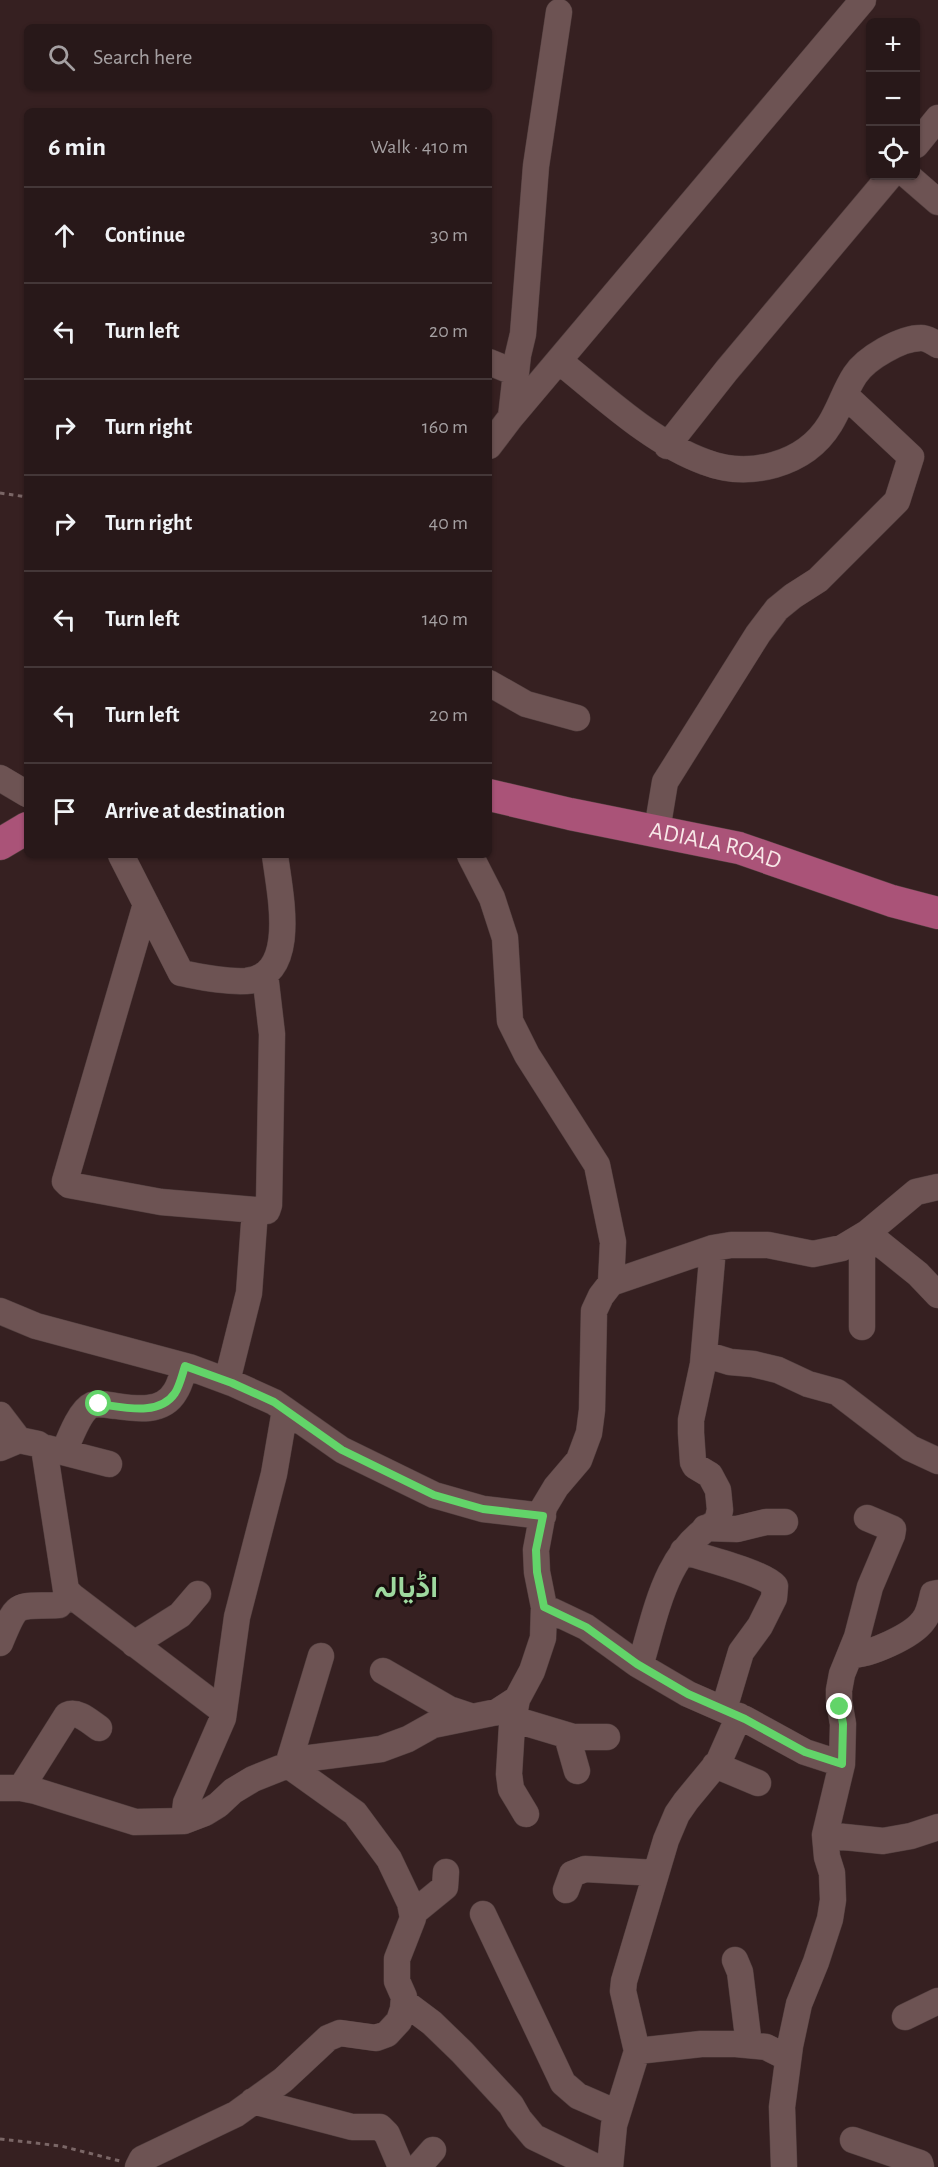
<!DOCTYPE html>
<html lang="en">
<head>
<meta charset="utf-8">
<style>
	body { margin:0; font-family:"Alegreya Sans",Vazirmatn,sans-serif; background:#302122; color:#f1f3f6 }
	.controls { position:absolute; right:18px; top:18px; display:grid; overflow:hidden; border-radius:9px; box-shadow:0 2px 4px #0004 }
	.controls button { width:54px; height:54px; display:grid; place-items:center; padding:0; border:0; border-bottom:2px solid #443738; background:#281819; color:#f1f3f6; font:30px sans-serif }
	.stop { position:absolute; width:18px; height:18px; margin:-14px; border:4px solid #62d469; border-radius:50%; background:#fff }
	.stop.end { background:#62d469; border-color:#fff; box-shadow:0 2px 6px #0008 }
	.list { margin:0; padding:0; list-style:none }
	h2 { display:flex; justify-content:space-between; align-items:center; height:78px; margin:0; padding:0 24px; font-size:26px }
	h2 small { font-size:20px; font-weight:400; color:#a5a0a2 }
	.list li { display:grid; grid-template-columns:39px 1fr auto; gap:18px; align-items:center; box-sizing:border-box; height:96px; padding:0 24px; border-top:2px solid #443738 }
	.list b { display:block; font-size:22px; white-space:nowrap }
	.list em { font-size:20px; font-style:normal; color:#a5a0a2 }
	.icon { flex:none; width:33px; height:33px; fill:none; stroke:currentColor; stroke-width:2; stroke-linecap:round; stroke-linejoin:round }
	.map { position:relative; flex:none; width:938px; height:2167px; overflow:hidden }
	.search { position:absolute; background:#281819; box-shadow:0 2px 4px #0004; left:24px; top:24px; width:468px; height:66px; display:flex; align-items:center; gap:15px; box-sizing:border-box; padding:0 21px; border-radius:9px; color:#a5a0a2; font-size:22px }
	.panel { position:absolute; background:#281819; box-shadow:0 2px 4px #0004; left:24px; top:108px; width:468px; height:750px; border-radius:9px }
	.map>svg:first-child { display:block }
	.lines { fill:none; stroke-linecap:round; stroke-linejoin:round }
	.minor-casing { stroke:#523f3f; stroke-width:27 }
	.major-casing { stroke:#523f3f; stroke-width:33 }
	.path { stroke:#7a6666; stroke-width:3; stroke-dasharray:4.5 4.5; stroke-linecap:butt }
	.minor { stroke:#6d5353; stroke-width:26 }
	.major { stroke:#aa5378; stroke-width:32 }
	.route { stroke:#62d469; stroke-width:8 }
	.labels { text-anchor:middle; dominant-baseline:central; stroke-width:6; stroke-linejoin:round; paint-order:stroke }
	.street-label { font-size:24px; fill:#f8e8e8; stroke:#170d0d }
	.district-label { font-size:30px; font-weight:bold; fill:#9ed99f; stroke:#170d0d }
</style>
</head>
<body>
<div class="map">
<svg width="938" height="2167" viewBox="0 0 938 2167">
	<rect width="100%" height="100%" fill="#362021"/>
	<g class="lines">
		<g class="minor-casing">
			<path id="minor" d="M916,145L938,118
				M908,176L938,202
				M559,361C603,396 652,443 705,462C749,479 805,465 830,424C840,408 845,390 855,375C866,358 901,338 921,338C927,338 933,342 938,345
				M489,362L516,373
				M511,417L518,355L523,334L536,166L559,12
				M489,446L511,417L863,0
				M667,446L727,370L890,176
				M489,683L526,704L577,718
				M0,778L27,794
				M657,830L665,782L758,634L777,609L793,596L818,580L897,501L911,457L845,395
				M121,855L181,973C202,977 224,982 246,981C300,976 279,890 275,855
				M470,855L492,898L505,938L510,1021L527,1055L597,1165L613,1242L611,1283
				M146,904L65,1181L69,1185L161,1202L267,1211L269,1205L272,1034L265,974
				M867,1233L918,1274L938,1295
				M862,1236V1327
				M0,1311L36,1326L189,1367L232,1383L274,1402L342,1450L434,1495L483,1509L543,1516
				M704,1354L730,1362L753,1364L778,1370L808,1384L837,1392L910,1448L938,1461
				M227,1381L249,1293L255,1210
				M0,1415L19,1440L0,1448
				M19,1440L38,1444L44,1448L66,1590L72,1596L223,1711
				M47,1448L109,1464
				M64,1452C69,1440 80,1410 92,1405C99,1403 109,1405 116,1406C136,1409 163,1413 175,1392C180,1385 182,1375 185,1366
				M705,1528L737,1529L766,1522H785
				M683,1551C703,1558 763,1572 775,1586L774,1598L760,1626L741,1652L724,1709
				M544,1607L586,1627L637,1664L688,1694L745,1719L805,1752L842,1764
				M0,1643C18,1599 15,1607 59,1605L69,1593
				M134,1644L180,1615L198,1594
				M851,1655C870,1655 912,1636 923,1621C929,1614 931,1603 933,1594L938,1593
				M640,1666C656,1614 665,1550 717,1522L720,1510L718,1490L710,1475L695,1466L693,1462L691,1433V1420L703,1364L713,1248
				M383,1671L449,1709L473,1717
				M513,1719L573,1737H607
				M567,1736L577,1771
				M715,1765L758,1783
				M0,1788H21L36,1791L135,1822L184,1821L205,1813L218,1805L233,1791L253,1779L288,1765L310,1758L381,1749L408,1739L433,1725L497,1712L517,1699
				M21,1788L67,1715C78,1710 90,1722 99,1728
				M526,1814L511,1789L509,1774L512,1725L517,1699L532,1671L543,1638L544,1607L537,1572L536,1550L544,1507L556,1487L579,1460L589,1433L592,1410L594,1311L601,1296L611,1283L713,1248L731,1245H768L813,1254L842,1248L867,1233L916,1192L938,1187
				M184,1821L186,1803L223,1718L237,1617L274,1474L285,1410
				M825,1835L883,1841L911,1836L938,1827
				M566,1890L572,1874L585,1869L656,1873
				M412,1914L445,1887L446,1872
				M483,1914L563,2083L578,2096L617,2113
				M735,1960L740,1972L749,2045
				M404,2002L432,2023L462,2052L511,2105L519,2119L534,2137L596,2167
				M905,2017L938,2001
				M637,2051L623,1991L624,1981L666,1840L677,1814L686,1801L719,1761L739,1716
				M253,2101L352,2127H380L387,2134L401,2167
				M853,2140L920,2163L921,2167
				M138,2167L142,2159L236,2114L283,2080L328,2038L340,2033L376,2038L387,2034L399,2021L403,2009L404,1997L397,1981V1959L413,1918L410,1903L389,1859L355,1813L288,1765L321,1656
				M418,2167L433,2150
				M610,2167L614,2125L637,2051L701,2044H736L766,2047L788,2058
				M784,2167L782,2107L790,2046L799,2004L816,1962L830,1919L833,1900L832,1873L827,1857L825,1835L842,1764L843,1724L839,1701V1690L842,1674L857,1637L870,1587L892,1535L893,1529L867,1518"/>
		</g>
		<g class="major-casing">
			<g id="major">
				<path id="s1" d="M489,795L570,814L739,848L892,901L938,913"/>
				<path d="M0,844L27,828"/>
			</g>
		</g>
		<path class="path" d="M0,493L27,497
			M0,2139L61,2146L120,2161"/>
		<use href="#minor" class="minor"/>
		<use href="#major" class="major"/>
	</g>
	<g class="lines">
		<path class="route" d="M99,1404C123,1407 159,1417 175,1393C180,1385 182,1375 185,1366L232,1383L274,1402L342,1450L434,1495L483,1509L543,1516L536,1550L537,1572L544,1607L586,1627L637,1664L688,1694L745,1719L805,1752L842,1764L843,1724L840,1707"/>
	</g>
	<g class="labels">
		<g class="street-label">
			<text stroke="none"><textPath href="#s1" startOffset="232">ADIALA ROAD</textPath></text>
		</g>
		<g class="district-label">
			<text x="406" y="1588">اڈیالہ</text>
		</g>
	</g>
</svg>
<div class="controls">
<button>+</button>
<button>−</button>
<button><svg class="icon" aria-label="locate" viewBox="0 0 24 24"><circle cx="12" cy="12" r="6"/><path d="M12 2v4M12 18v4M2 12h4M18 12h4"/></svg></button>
</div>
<div class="stop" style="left:99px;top:1404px"></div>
<div class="stop end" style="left:840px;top:1707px"></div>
<div class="search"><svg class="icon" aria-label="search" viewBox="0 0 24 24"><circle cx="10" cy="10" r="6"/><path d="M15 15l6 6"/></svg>Search here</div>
<section class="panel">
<h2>6 min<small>Walk · 410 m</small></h2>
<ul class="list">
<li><svg class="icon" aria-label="ahead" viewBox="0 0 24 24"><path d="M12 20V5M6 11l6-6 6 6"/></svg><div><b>Continue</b></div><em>30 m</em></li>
<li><svg class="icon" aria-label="left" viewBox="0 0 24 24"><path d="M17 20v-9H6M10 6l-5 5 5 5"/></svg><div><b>Turn left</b></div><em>20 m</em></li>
<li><svg class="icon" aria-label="right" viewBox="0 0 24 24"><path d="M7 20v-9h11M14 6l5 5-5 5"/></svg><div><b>Turn right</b></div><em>160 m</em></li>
<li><svg class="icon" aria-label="right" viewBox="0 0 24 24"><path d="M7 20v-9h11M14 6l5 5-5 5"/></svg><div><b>Turn right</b></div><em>40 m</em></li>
<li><svg class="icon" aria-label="left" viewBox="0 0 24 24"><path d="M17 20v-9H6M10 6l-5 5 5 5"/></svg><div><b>Turn left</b></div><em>140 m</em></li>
<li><svg class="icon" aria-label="left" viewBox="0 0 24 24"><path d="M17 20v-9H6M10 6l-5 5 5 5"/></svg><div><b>Turn left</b></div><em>20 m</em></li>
<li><svg class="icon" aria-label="arrive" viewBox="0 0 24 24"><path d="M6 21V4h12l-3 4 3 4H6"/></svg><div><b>Arrive at destination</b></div></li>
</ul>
</section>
</div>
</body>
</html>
